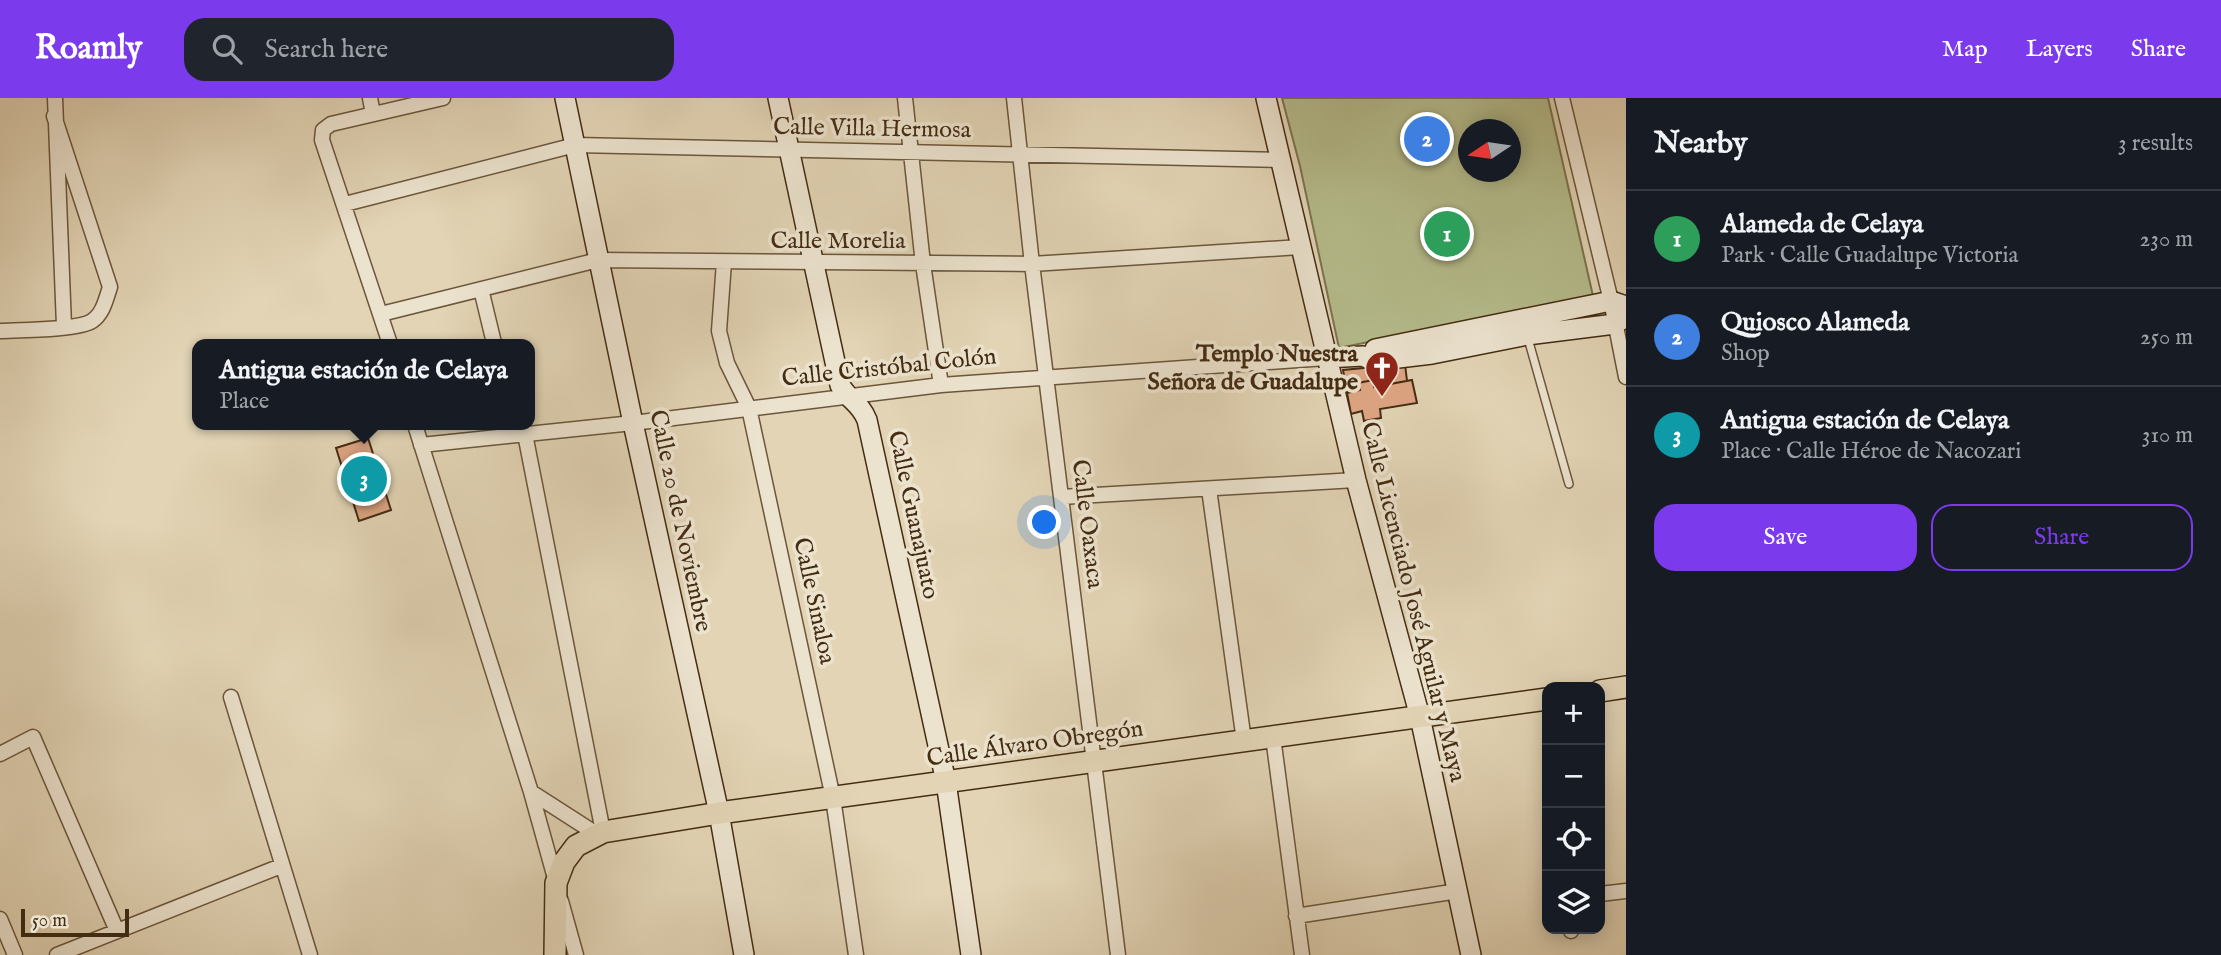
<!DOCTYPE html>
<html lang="en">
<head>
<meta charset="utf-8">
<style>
	body { margin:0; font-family:"IM FELL English",serif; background:#20242c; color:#f1f3f6 }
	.controls { position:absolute; right:21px; bottom:21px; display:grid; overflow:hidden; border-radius:14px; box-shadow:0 4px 18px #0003 }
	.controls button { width:63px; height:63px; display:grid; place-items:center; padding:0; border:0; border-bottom:2px solid #363941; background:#171b24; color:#f1f3f6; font:35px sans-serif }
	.compass { position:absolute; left:1458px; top:21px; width:63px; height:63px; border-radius:50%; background:#171b24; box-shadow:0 4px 18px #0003; rotate:257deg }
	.scale { position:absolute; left:21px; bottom:18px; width:108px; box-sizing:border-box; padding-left:7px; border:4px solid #442c12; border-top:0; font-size:19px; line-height:24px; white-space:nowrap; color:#442c12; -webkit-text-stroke:5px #ece3cf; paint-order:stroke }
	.you { position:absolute; left:1045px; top:425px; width:24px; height:24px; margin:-18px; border:5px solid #fff; border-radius:50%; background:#1a73e8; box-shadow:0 0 0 10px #1a73e833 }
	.badge { display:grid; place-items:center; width:46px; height:46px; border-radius:50%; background:#7c3aed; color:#fff; font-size:23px; font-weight:700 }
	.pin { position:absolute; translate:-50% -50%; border:4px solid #fff; box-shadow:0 2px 7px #0006 }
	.popup { position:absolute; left:192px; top:241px; width:343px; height:91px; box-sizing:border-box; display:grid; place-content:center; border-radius:14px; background:#171b24; filter:drop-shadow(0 2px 5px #0005); font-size:23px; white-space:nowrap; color:#9ea1a6 }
	.popup b { font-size:26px; color:#f1f3f6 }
	.popup::after { content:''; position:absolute; left:50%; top:100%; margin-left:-14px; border:14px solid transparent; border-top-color:#171b24 }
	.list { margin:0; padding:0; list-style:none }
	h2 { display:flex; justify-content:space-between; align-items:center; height:91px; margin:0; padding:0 28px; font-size:30px }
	h2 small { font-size:23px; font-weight:400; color:#9ea1a6 }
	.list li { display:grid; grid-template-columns:46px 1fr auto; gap:21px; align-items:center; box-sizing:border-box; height:98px; padding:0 28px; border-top:2px solid #363941 }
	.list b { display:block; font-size:26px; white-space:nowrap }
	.list p { margin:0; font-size:23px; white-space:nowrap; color:#9ea1a6 }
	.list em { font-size:23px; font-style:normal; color:#9ea1a6 }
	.actions { display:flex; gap:14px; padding:21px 28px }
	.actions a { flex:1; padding:16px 0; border:2px solid #7c3aed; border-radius:21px; text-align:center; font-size:24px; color:#7c3aed }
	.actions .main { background:#7c3aed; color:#fff }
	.icon { flex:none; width:38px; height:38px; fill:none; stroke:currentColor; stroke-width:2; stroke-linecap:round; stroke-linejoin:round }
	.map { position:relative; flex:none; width:1626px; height:857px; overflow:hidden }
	header { display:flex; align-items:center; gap:42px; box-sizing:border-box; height:98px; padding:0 35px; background:#7c3aed; color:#fff }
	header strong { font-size:33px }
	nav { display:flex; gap:38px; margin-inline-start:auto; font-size:24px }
	.search { width:490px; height:63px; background:#20242c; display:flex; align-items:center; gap:18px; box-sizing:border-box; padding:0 24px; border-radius:21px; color:#9ea1a6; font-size:26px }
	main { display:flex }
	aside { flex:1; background:#171b24 }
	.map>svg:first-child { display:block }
	.green { fill:#b5bc8c; stroke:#7c744f; stroke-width:2; fill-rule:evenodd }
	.building { fill:#dea583; stroke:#442c12; stroke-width:2 }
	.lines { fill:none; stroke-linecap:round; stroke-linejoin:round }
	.lane-casing { stroke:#6c563b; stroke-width:10 }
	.street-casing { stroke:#6c563b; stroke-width:17 }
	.secondary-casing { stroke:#442c12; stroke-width:22 }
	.primary-casing { stroke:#442c12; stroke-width:24 }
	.lane { stroke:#ece3cf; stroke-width:7 }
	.street { stroke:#ece3cf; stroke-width:14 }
	.secondary { stroke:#ece3cf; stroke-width:19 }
	.primary { stroke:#e2d4b5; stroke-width:21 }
	.labels { text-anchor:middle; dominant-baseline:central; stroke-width:7; stroke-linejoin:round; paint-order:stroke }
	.street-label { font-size:24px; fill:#442c12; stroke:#ece3cf }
	.poi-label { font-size:24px; font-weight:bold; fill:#442c12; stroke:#ece3cf; text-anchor:end }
</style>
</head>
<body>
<header>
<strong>Roamly</strong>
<div class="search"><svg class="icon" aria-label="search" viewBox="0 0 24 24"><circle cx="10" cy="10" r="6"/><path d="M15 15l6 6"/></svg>Search here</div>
<nav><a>Map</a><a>Layers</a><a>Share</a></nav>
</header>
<main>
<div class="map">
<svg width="1626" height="857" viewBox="0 0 1626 857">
	<rect width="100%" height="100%" fill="#e2d4b5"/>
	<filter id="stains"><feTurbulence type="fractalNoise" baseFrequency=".00286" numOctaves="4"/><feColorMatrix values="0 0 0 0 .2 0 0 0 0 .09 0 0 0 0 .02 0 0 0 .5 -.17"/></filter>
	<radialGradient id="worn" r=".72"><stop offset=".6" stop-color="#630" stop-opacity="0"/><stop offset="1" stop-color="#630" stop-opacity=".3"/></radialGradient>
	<path class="green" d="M1282,0H1548L1593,198L1339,250L1300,68ZM1468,32H1510V74H1468Z"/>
	<path class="building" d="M1412 41a15 15 0 1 1 30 0a15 15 0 1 1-30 0Z
		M1405,266L1407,283L1374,289L1373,282L1358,285L1360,292L1347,295L1343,272Z
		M1373,282L1374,289L1412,282L1417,305L1380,311L1381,320L1364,323L1362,313L1351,316L1347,295L1360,292L1358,285Z
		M368,340L391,412L359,423L336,350Z"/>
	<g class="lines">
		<g class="lane-casing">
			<path id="lane" d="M1527,237L1569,386"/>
		</g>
		<g class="street-casing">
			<path id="street" d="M55,0L64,228
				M370,0L373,16
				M905,0L923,166L941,287
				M1014,0L1032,166L1118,857
				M1562,0L1611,203L1626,279
				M345,106L575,47L1281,62
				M724,164L719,233L727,265L749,310L833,700L856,857
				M481,191L494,245
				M381,216L598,162L1032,166L1300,149
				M0,233C19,232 79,232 92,223C103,216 106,201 110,189L54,18
				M390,246L322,42L323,32L331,26L443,0
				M415,327L531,694L556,784
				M525,336L603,734
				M421,347L633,325L941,287L1326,260
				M1209,391L1244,643
				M1061,399L1356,382
				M231,599L310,857
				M1273,639L1302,857
				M0,656L33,639L117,833
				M531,694L598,737
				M1600,796L1626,793
				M561,803L576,857
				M1296,818L1458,793
				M0,821L15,857
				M1571,831V833
				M57,857L281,768"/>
		</g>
		<g class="secondary-casing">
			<path id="secondary" d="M565,0L633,325L719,715L744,857
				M778,0L840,287C849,303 860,304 867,322L946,684L971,857
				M1266,0L1356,382L1420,619L1471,857
				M1375,251L1611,203L1626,208
				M1326,260L1363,258L1373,263L1432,256L1527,237L1615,226L1626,219"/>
		</g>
		<g class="primary-casing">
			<path id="primary" d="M1600,593L1626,589
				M555,857L556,785L564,764L576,748L603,734L719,715L1547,601"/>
		</g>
		<use href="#lane" class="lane"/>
		<use href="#street" class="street"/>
		<use href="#secondary" class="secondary"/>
		<use href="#primary" class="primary"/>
	</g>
	<defs>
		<g id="church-pin" transform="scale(1.75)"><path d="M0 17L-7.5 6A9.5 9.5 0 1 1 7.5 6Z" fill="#8f2418" stroke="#ece3cf"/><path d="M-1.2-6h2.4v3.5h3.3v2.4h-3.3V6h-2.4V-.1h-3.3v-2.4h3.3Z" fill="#fff"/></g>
	</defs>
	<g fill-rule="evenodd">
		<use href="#church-pin" x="1382" y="270"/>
	</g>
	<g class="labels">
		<g class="street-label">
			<text transform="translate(872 31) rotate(1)">Calle Villa Hermosa</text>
			<text x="838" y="143">Calle Morelia</text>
			<text transform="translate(889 270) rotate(-6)">Calle Cristóbal Colón</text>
			<text transform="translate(913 417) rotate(78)">Calle Guanajuato</text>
			<text transform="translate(680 423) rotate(78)">Calle 20 de Noviembre</text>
			<text transform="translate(1087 426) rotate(83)">Calle Oaxaca</text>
			<text transform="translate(814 503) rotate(78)">Calle Sinaloa</text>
			<text transform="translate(1413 504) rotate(76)">Calle Licenciado José Aguilar y Maya</text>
			<text transform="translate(1035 646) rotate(-8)">Calle Álvaro Obregón</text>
		</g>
		<g class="poi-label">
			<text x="1358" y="256">Templo Nuestra<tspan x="1358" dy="28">Señora de Guadalupe</tspan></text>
		</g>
	</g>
	<rect width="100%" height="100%" filter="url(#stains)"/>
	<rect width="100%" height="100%" fill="url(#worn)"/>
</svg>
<div class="controls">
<button>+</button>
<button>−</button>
<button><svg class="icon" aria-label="locate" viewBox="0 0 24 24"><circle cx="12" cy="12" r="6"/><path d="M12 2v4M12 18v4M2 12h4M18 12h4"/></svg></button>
<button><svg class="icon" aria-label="layers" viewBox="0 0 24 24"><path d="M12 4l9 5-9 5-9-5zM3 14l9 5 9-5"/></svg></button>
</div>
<svg class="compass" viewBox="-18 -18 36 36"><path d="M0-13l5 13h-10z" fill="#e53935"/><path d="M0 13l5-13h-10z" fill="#9ea1a6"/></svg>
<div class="scale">50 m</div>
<div class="you"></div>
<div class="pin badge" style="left:1447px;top:136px;background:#2e9e5b">1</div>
<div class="pin badge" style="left:1427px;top:41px;background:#3f7fe0">2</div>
<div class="pin badge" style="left:364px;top:381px;background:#0f9aa8">3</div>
<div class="popup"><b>Antigua estación de Celaya</b>Place</div>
</div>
<aside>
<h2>Nearby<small>3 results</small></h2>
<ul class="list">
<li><span class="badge" style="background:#2e9e5b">1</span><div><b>Alameda de Celaya</b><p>Park · Calle Guadalupe Victoria</p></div><em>230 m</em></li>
<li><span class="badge" style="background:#3f7fe0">2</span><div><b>Quiosco Alameda</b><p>Shop</p></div><em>250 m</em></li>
<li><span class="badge" style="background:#0f9aa8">3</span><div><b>Antigua estación de Celaya</b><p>Place · Calle Héroe de Nacozari</p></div><em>310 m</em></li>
</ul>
<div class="actions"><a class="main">Save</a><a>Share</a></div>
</aside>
</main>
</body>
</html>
